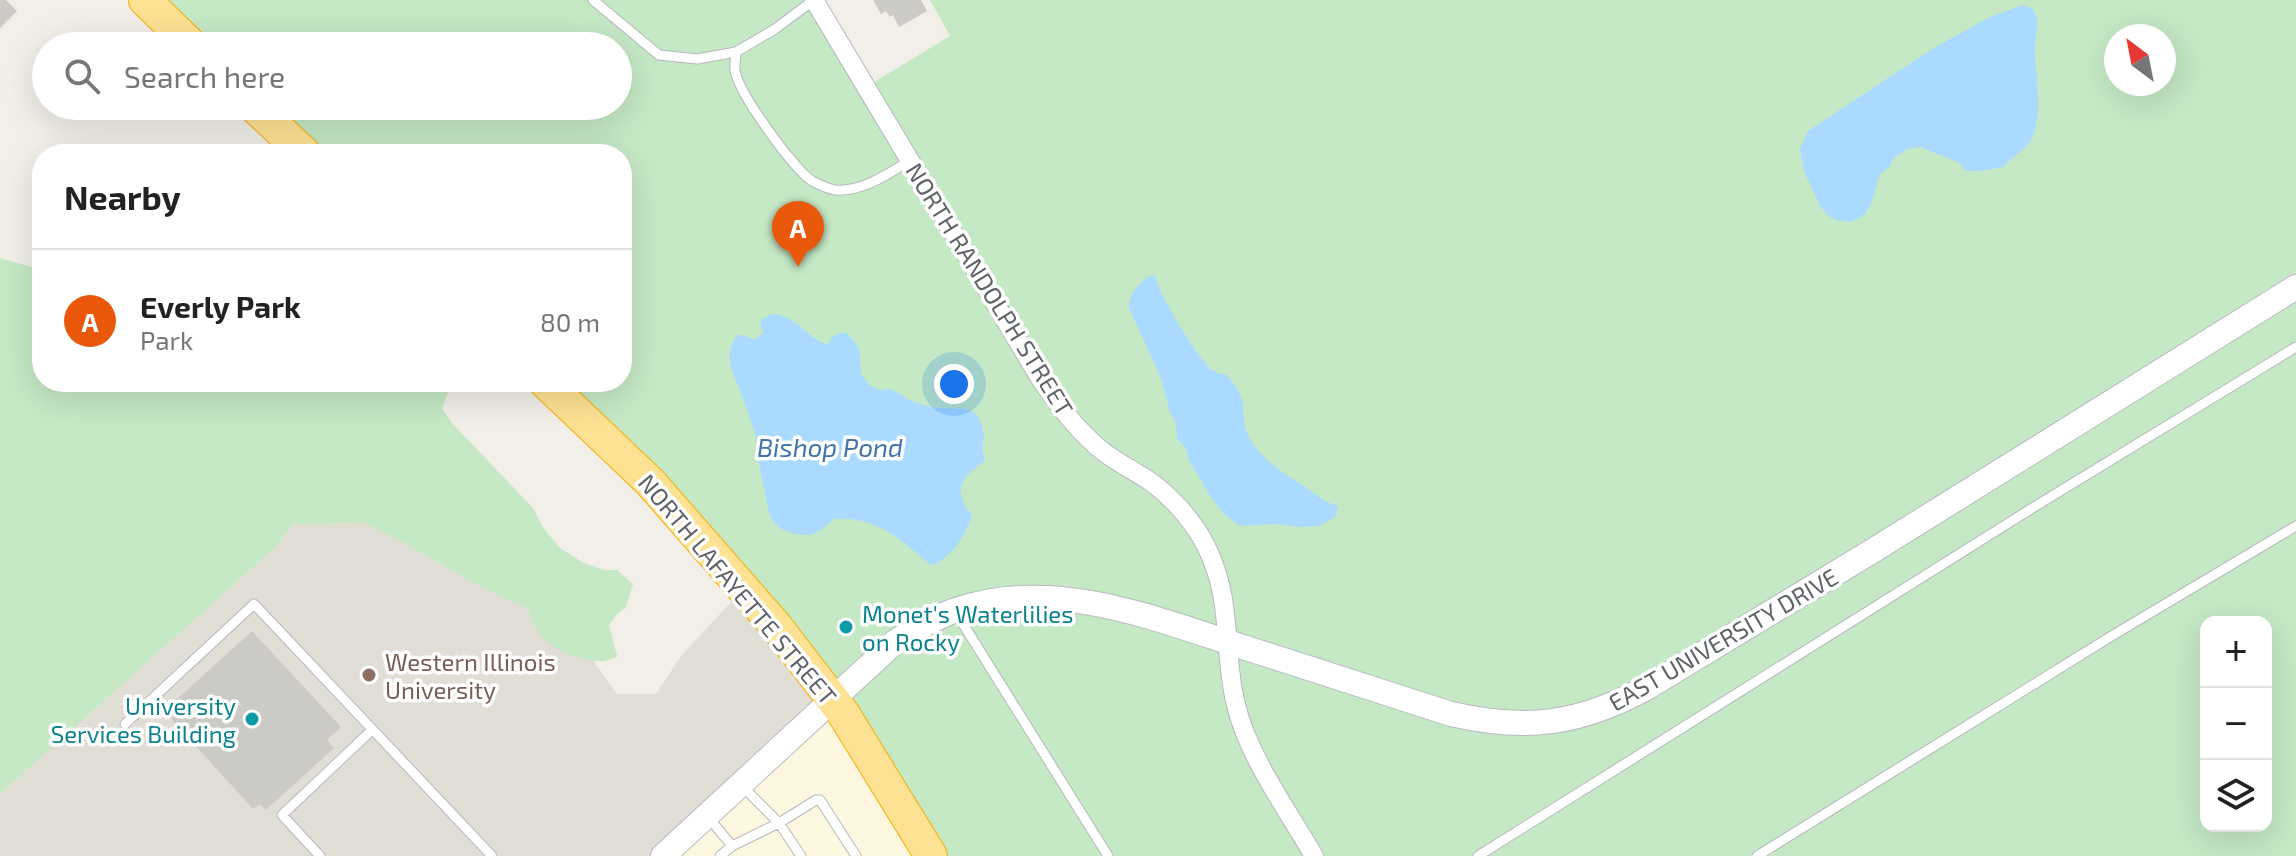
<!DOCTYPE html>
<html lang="en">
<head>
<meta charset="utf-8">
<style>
	body { margin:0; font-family:"Exo 2",sans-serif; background:#f2f2f2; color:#222 }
	.controls { position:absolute; right:24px; bottom:24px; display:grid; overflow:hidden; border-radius:16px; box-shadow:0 8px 32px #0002 }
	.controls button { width:72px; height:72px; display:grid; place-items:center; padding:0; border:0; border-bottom:2px solid #e0e0e0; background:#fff; color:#222; font:40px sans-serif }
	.compass { position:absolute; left:2104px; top:24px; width:72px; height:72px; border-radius:50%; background:#fff; box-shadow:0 8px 32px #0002; rotate:328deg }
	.you { position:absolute; left:954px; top:384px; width:28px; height:28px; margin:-20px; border:6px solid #fff; border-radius:50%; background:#1a73e8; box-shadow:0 0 0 12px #1a73e833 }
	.badge { display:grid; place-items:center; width:52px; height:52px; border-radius:50%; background:#ea580c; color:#fff; font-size:26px; font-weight:700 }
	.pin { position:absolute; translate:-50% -66px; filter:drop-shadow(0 2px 4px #0008) }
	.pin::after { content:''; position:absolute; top:42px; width:28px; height:24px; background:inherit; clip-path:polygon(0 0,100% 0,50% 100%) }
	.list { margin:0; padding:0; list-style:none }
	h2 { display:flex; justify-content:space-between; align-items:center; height:104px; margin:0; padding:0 32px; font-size:34px }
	h2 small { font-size:26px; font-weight:400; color:#767676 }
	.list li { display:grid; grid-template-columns:52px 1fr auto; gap:24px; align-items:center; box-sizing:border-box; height:144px; padding:0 32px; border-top:2px solid #e0e0e0 }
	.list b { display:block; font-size:30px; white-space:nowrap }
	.list p { margin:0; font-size:26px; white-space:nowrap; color:#767676 }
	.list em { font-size:26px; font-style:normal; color:#767676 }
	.icon { flex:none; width:44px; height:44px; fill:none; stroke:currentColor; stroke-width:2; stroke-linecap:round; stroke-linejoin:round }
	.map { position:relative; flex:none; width:2296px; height:856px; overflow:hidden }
	.search { position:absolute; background:#fff; box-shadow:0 8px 32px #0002; left:32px; top:32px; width:600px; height:88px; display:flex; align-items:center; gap:20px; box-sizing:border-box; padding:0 28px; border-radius:44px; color:#767676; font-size:30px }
	.panel { position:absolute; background:#fff; box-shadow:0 8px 32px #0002; left:32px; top:144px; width:600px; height:248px; border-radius:32px }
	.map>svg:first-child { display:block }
	.commercial { fill:#fef7e0 }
	.education { fill:#e1ded6 }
	.green { fill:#c5e8c5; fill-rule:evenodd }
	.water { fill:#aadaff }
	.building { fill:#cccac5 }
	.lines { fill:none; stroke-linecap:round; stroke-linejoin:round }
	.lane-casing { stroke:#b5b8bc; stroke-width:11 }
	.street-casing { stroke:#b5b8bc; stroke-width:20 }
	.secondary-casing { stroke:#b6babf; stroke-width:26 }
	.highway-casing { stroke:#f9ab00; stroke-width:34 }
	.lane { stroke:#fff; stroke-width:9 }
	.street { stroke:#fff; stroke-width:18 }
	.secondary { stroke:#fff; stroke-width:24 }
	.highway { stroke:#fde293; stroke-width:32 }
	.culture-dot { fill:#0f9aa8; stroke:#fff; stroke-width:3 }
	.education-dot { fill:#8d6e63; stroke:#fff; stroke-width:3 }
	.labels { text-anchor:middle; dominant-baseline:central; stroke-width:7; stroke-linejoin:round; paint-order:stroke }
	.street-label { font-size:24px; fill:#5f6368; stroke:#fff }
	.culture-label { font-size:24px; fill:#0d838f; stroke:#fff; text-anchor:start }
	.education-label { font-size:24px; fill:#785e54; stroke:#fff; text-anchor:start }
	.water-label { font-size:26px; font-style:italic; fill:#4174aa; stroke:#fff }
</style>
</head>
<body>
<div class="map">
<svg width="2296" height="856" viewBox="0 0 2296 856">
	<rect width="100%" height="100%" fill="#f1efe8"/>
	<path class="commercial" d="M832,699L931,856H663Z"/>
	<path class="education" d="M364,523L410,546L473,583L528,609L530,618L593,660L617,694H656L681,656L744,588L832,699L663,856H0V794L277,546L293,524Z"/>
	<path class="green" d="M145,0H814L866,87L950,36L930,0H2296V856H931L843,713L546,382H622V154H306L256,106H618V46H193ZM2116,36H2164V84H2116ZM2206,622H2266V826H2206Z
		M0,258L42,270V382H449L451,385L442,408L451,422L533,508L542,526L560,548L584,563L604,570H617L633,584L626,607L618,613L609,625L617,656C606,664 594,661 581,658C554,651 535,638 528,609L473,583L410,546L364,523L293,524L277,546L0,794Z"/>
	<path class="water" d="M2023,5C2028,7 2031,7 2034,11C2041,22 2035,37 2035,48C2035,75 2043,110 2033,136C2028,150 2011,156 2004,167L1980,171H1966L1960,163L1920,147L1907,149L1894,158L1890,166L1880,174L1870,207L1863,216L1850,222L1835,220L1827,215L1819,204L1804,171L1800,149L1808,131L1932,49L1990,17Z
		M1152,275L1155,276C1160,296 1195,354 1210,368C1215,373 1221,374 1227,375C1231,382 1238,388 1241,396C1245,408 1242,421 1247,433C1258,457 1280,471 1301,484C1314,492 1322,502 1338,506L1335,517L1319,526L1297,527L1277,524L1240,526L1224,514L1211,497L1190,462L1185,447L1177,438L1176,423L1170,412L1161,378L1129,308C1128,294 1140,282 1152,275Z
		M771,314C797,315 805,337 828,345C832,336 837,332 847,333L859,348L861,374L870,386L881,390L891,389L911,401L935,408L966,409L975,413L981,422L984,435L982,449L985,460C968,475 953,482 965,506C966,510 971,512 972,516C972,519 968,526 967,528C960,544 949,556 934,565L930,564C898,538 877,516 834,519C821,530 813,538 796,534C765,528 769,506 763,482C759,468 758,454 756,440C754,428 749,415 745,404C739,381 718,357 738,335H744L754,340L763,333L760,321Z"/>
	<path class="building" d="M0,0H6L17,11L0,28Z
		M873,0H921L927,11L899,27L893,15L890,17L886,11L881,14Z
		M252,631L341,727L327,740L334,748L266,810L259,804L253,809L164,711Z"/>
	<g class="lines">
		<g class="lane-casing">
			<path id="lane" d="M593,0L659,55L697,59L736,52L775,29L814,0
				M736,52C736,58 734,65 735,70C738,93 793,168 812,181C818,184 829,189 835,190C862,192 888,174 909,161
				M955,611L1108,856
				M125,724L254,604L492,856
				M743,787L779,823L816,800H820L856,856
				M709,818L732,846L779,823L801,856
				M320,856L282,815L372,730
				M720,856L732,846
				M1478,856L2034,507L2296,347
				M1757,856L2110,637L2296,526"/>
		</g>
		<g class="street-casing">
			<path id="street" d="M814,0L1041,380C1060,407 1079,433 1105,453C1120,464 1136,472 1151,482C1173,498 1194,522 1206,546C1234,602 1222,649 1236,705C1248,756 1288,811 1314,856"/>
		</g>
		<g class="secondary-casing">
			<path id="secondary" d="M663,856L895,642C914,630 932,619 953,611C1051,576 1150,617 1243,647C1312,669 1381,691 1451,714C1526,731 1579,725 1648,687L1874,550L2296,287"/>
		</g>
		<g class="highway-casing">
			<path id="highway" d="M145,0L192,46
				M254,106L305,154
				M545,382L650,482L776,626L843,713L931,856"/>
		</g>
		<use href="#lane" class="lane"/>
		<use href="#street" class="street"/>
		<use href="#secondary" class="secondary"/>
		<use href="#highway" class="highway"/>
	</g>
	<g class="culture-dot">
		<circle cx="846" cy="627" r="8"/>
		<circle cx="252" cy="719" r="8"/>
	</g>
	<circle class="education-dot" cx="369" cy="675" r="8"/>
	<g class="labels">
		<g class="street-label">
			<text transform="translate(990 289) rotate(58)">NORTH RANDOLPH STREET</text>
			<text transform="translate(738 589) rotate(50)">NORTH LAFAYETTE STREET</text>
			<text transform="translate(1723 639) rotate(-30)">EAST UNIVERSITY DRIVE</text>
		</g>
		<g class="culture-label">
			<text x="862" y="613">Monet's Waterlilies<tspan x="862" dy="28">on Rocky</tspan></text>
			<text x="236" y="705" text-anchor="end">University<tspan x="236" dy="28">Services Building</tspan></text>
		</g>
		<g class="education-label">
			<text x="385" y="661">Western Illinois<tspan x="385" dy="28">University</tspan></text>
		</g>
		<g class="water-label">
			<text x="830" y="446">Bishop Pond</text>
		</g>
	</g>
</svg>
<div class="controls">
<button>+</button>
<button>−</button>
<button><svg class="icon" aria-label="layers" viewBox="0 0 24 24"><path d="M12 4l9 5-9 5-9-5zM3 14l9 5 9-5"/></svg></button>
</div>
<svg class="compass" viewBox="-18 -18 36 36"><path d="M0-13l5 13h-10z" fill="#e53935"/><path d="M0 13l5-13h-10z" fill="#767676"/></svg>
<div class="you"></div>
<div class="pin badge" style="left:798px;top:267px">A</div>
<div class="search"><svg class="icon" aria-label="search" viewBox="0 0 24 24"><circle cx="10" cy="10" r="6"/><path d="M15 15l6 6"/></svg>Search here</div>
<section class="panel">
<h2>Nearby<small></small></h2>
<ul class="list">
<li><span class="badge">A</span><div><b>Everly Park</b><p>Park</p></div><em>80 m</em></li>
</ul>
</section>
</div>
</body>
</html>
